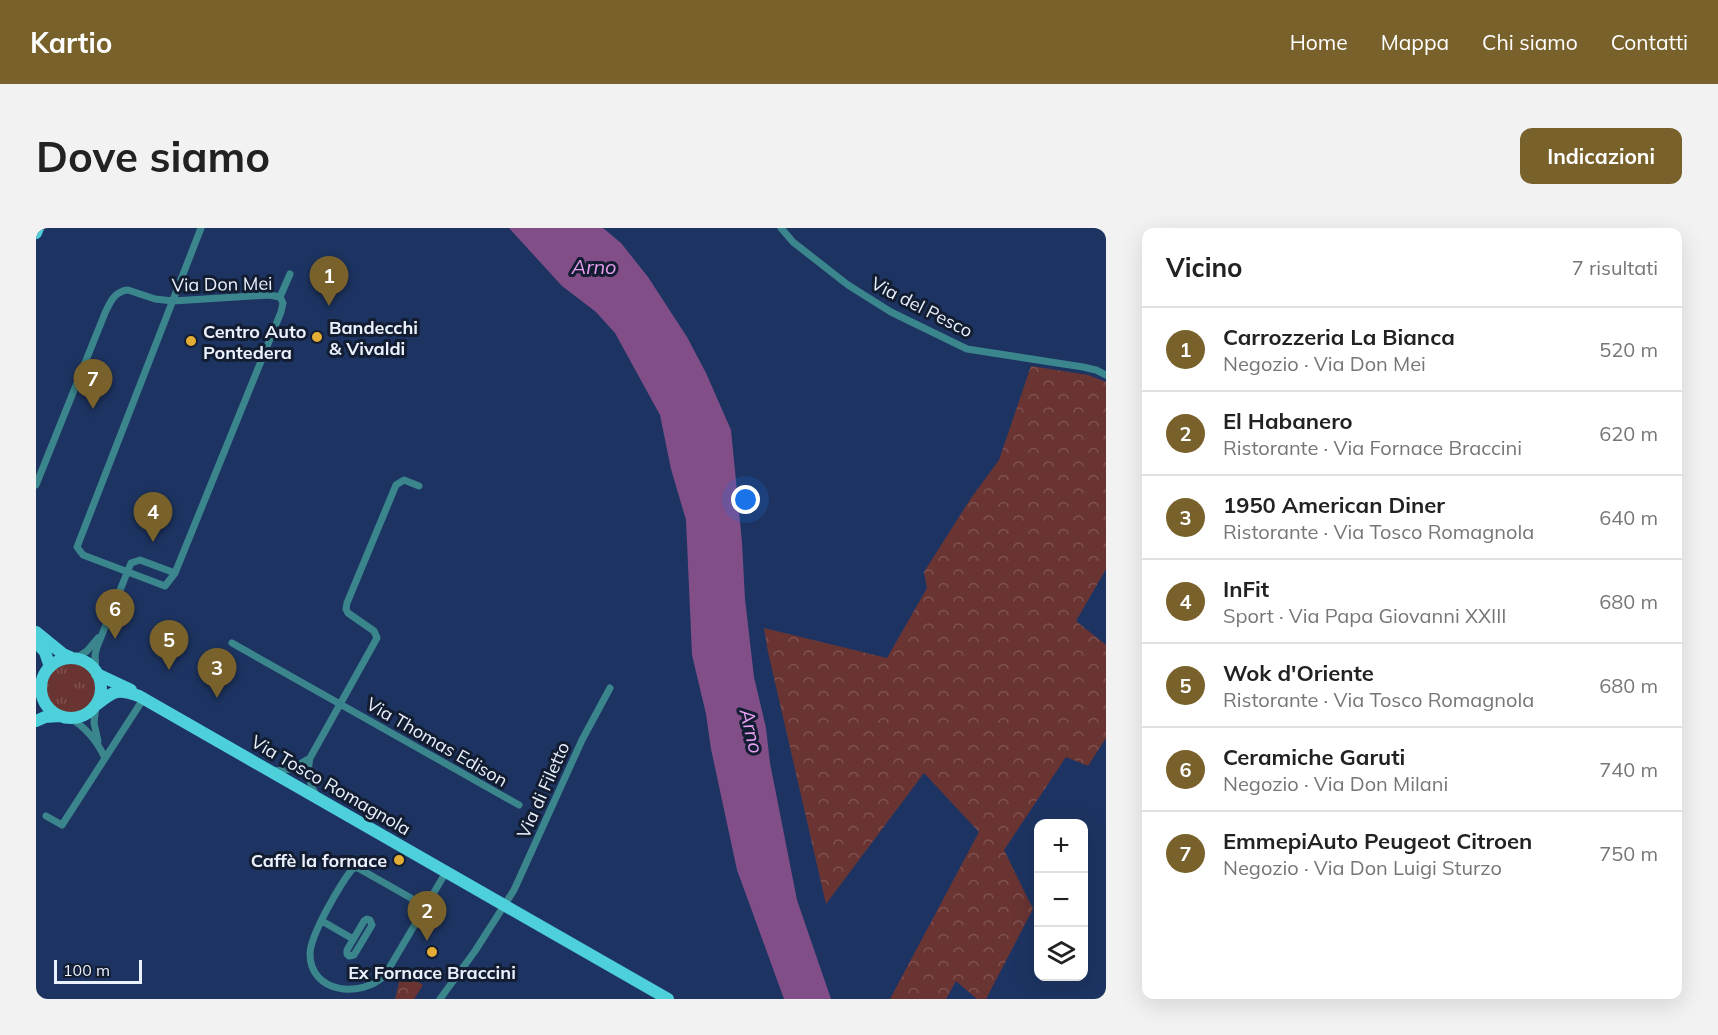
<!DOCTYPE html>
<html lang="it">
<head>
<meta charset="utf-8">
<style>
	body { margin:0; font-family:Mulish,sans-serif; background:#f2f2f2; color:#222 }
	.controls { position:absolute; right:18px; bottom:18px; display:grid; overflow:hidden; border-radius:12px; box-shadow:0 6px 24px #0002 }
	.controls button { width:54px; height:54px; display:grid; place-items:center; padding:0; border:0; border-bottom:2px solid #e0e0e0; background:#fff; color:#222; font:30px sans-serif }
	.scale { position:absolute; left:18px; bottom:15px; width:88px; box-sizing:border-box; padding-left:6px; border:3px solid #eaf1fc; border-top:0; font-size:16px; line-height:21px; white-space:nowrap; color:#eaf1fc; -webkit-text-stroke:4px #131d32; paint-order:stroke }
	.you { position:absolute; left:710px; top:272px; width:21px; height:21px; margin:-15px; border:4px solid #fff; border-radius:50%; background:#1a73e8; box-shadow:0 0 0 9px #1a73e833 }
	.badge { display:grid; place-items:center; width:39px; height:39px; border-radius:50%; background:#79612b; color:#fff; font-size:20px; font-weight:700 }
	.pin { position:absolute; translate:-50% -50px; filter:drop-shadow(0 2px 3px #0008) }
	.pin::after { content:''; position:absolute; top:32px; width:21px; height:18px; background:inherit; clip-path:polygon(0 0,100% 0,50% 100%) }
	.list { margin:0; padding:0; list-style:none }
	h2 { display:flex; justify-content:space-between; align-items:center; height:78px; margin:0; padding:0 24px; font-size:26px }
	h2 small { font-size:20px; font-weight:400; color:#767676 }
	.list li { display:grid; grid-template-columns:39px 1fr auto; gap:18px; align-items:center; box-sizing:border-box; height:84px; padding:0 24px; border-top:2px solid #e0e0e0 }
	.list b { display:block; font-size:22px; white-space:nowrap }
	.list p { margin:0; font-size:20px; white-space:nowrap; color:#767676 }
	.list em { font-size:20px; font-style:normal; color:#767676 }
	.icon { flex:none; width:33px; height:33px; fill:none; stroke:currentColor; stroke-width:2; stroke-linecap:round; stroke-linejoin:round }
	.map { position:relative; flex:none; width:1070px; height:771px; overflow:hidden; border-radius:12px }
	header { display:flex; align-items:center; gap:36px; box-sizing:border-box; height:84px; padding:0 30px; background:#79612b; color:#fff }
	header strong { font-size:28px }
	nav { display:flex; gap:33px; margin-inline-start:auto; font-size:21px }
	.intro { display:flex; align-items:center; justify-content:space-between; box-sizing:border-box; height:144px; padding:0 36px }
	h1 { margin:0; font-size:42px }
	.button { padding:15px 27px; border-radius:12px; background:#79612b; color:#fff; font-size:21px; font-weight:700 }
	main { display:flex; gap:36px; padding:0 36px }
	aside { flex:1; background:#fff; border-radius:12px; box-shadow:0 6px 24px #0002 }
	.map>svg:first-child { display:block }
	.grass { fill:url(#grass-tufts) }
	.forest { fill:url(#forest-crowns) }
	.water { fill:#814e87 }
	.lines { fill:none; stroke-linecap:round; stroke-linejoin:round }
	.street { stroke:#3b868d; stroke-width:7 }
	.primary { stroke:#4ed0db; stroke-width:12 }
	.poi-dot { fill:#e4ae35; stroke:#131d32; stroke-width:2 }
	.labels { text-anchor:middle; dominant-baseline:central; stroke-width:6; stroke-linejoin:round; paint-order:stroke }
	.street-label { font-size:18px; fill:#eaf1fc; stroke:#131d32 }
	.poi-label { font-size:18px; font-weight:bold; fill:#eaf1fc; stroke:#131d32; text-anchor:start }
	.water-label { font-size:20px; font-style:italic; fill:#e89ff0; stroke:#131d32 }
</style>
</head>
<body>
<header>
<strong>Kartio</strong>
<nav><a>Home</a><a>Mappa</a><a>Chi siamo</a><a>Contatti</a></nav>
</header>
<div class="intro"><h1>Dove siamo</h1><a class="button">Indicazioni</a></div>
<main>
<div class="map">
<svg width="1070" height="771" viewBox="0 0 1070 771">
	<defs>
		<pattern id="grass-tufts" width="24" height="20" patternUnits="userSpaceOnUse" patternTransform="scale(1.5)"><rect width="24" height="20" fill="#6a3433"/><path d="M3 7l-1-3M5 7V3M7 7l1-3M15 17l-1-3M17 17v-4M19 17l1-3" fill="none" stroke="#7f5251"/></pattern>
		<pattern id="forest-crowns" width="20" height="18" patternUnits="userSpaceOnUse" patternTransform="scale(1.5)"><rect width="20" height="18" fill="#6a3433"/><path d="M2 6a3 3 0 1 1 6 0M12 15a3 3 0 1 1 6 0" fill="none" stroke="#7f5251"/></pattern>
	</defs>
	<rect width="100%" height="100%" fill="#1d3462"/>
	<path class="grass" d="M10 460a25 25 0 1 1 50 0a25 25 0 1 1-50 0Z"/>
	<path class="forest" d="M995,138L1052,147L1070,154V341L1040,393L1070,417V510L1052,538L1030,529L968,622L997,681L950,771H941L920,753L910,771H854L943,604L888,545L790,676L732,424L728,400L851,430L891,360L888,344L935,270L963,232Z
		M362,742L387,757L378,771H359L363,755Z"/>
	<path class="water" d="M473,0H567L585,15L612,49L651,109L670,145L695,202L706,314L709,371L718,449L730,500L734,535L761,672L795,771H748L701,642L675,521L670,486L656,427L650,292L635,241L624,187L579,105L560,84L526,58Z"/>
	<g class="lines">
		<path class="street" d="M745,0L757,14L812,57L855,84L931,121L1047,139L1060,142L1070,147
			M244,69L254,46
			M0,257L69,85C74,74 79,63 92,62L119,71L137,73L233,67L244,69L247,75L245,84L139,345L129,358L47,327L41,319L165,0
			M196,415L483,577
			M39,431L51,423L62,410
			M60,444L59,427L61,419L95,335L104,332L139,345
			M60,477L58,495L62,513
			M34,490C51,500 61,513 69,530
			M239,543L255,541L274,530
			M280,567C273,555 271,543 274,530L341,410L338,403L312,385L310,381L311,375L360,257L368,252L383,258
			M10,588L26,597L104,476
			M389,678L322,640H317C305,655 274,707 274,726C274,765 325,771 349,747L410,644
			M331,691L334,692L336,697L318,727L313,728L311,726V722L328,693Z
			M286,693L317,711
			M404,771L439,723L478,662L546,512L574,460"/>
		<path class="primary" d="M0,5L2,0
			M0,404L27,426L36,430
			M0,414L9,424L14,439
			M5 460a30 30 0 1 1 60 0a30 30 0 1 1-60 0Z
			M61,446L95,462
			M60,477C78,463 81,460 103,468L632,771
			M0,493L9,489L24,488"/>
	</g>
	<g class="poi-dot">
		<circle cx="281" cy="109" r="6"/>
		<circle cx="155" cy="113" r="6"/>
		<circle cx="363" cy="632" r="6"/>
		<circle cx="396" cy="724" r="6"/>
	</g>
	<g class="labels">
		<g class="street-label">
			<text transform="translate(186 56) rotate(-1)">Via Don Mei</text>
			<text transform="translate(886 79) rotate(27)">Via del Pesco</text>
			<text transform="translate(401 514) rotate(30)">Via Thomas Edison</text>
			<text transform="translate(295 557) rotate(30)">Via Tosco Romagnola</text>
			<text transform="translate(507 562) rotate(-66)">Via di Filetto</text>
		</g>
		<g class="poi-label">
			<text x="293" y="99">Bandecchi<tspan x="293" dy="21">&amp; Vivaldi</tspan></text>
			<text x="167" y="103">Centro Auto<tspan x="167" dy="21">Pontedera</tspan></text>
			<text x="351" y="632" text-anchor="end">Caffè la fornace</text>
			<text x="396" y="744" text-anchor="middle">Ex Fornace Braccini</text>
		</g>
		<g class="water-label">
			<text x="558" y="38">Arno</text>
			<text transform="translate(716 503) rotate(77)">Arno</text>
		</g>
	</g>
</svg>
<div class="controls">
<button>+</button>
<button>−</button>
<button><svg class="icon" aria-label="layers" viewBox="0 0 24 24"><path d="M12 4l9 5-9 5-9-5zM3 14l9 5 9-5"/></svg></button>
</div>
<div class="scale">100 m</div>
<div class="you"></div>
<div class="pin badge" style="left:293px;top:78px">1</div>
<div class="pin badge" style="left:391px;top:713px">2</div>
<div class="pin badge" style="left:181px;top:470px">3</div>
<div class="pin badge" style="left:117px;top:314px">4</div>
<div class="pin badge" style="left:133px;top:442px">5</div>
<div class="pin badge" style="left:79px;top:411px">6</div>
<div class="pin badge" style="left:57px;top:181px">7</div>
</div>
<aside>
<h2>Vicino<small>7 risultati</small></h2>
<ul class="list">
<li><span class="badge">1</span><div><b>Carrozzeria La Bianca</b><p>Negozio · Via Don Mei</p></div><em>520 m</em></li>
<li><span class="badge">2</span><div><b>El Habanero</b><p>Ristorante · Via Fornace Braccini</p></div><em>620 m</em></li>
<li><span class="badge">3</span><div><b>1950 American Diner</b><p>Ristorante · Via Tosco Romagnola</p></div><em>640 m</em></li>
<li><span class="badge">4</span><div><b>InFit</b><p>Sport · Via Papa Giovanni XXIII</p></div><em>680 m</em></li>
<li><span class="badge">5</span><div><b>Wok d'Oriente</b><p>Ristorante · Via Tosco Romagnola</p></div><em>680 m</em></li>
<li><span class="badge">6</span><div><b>Ceramiche Garuti</b><p>Negozio · Via Don Milani</p></div><em>740 m</em></li>
<li><span class="badge">7</span><div><b>EmmepiAuto Peugeot Citroen</b><p>Negozio · Via Don Luigi Sturzo</p></div><em>750 m</em></li>
</ul>
</aside>
</main>
</body>
</html>
